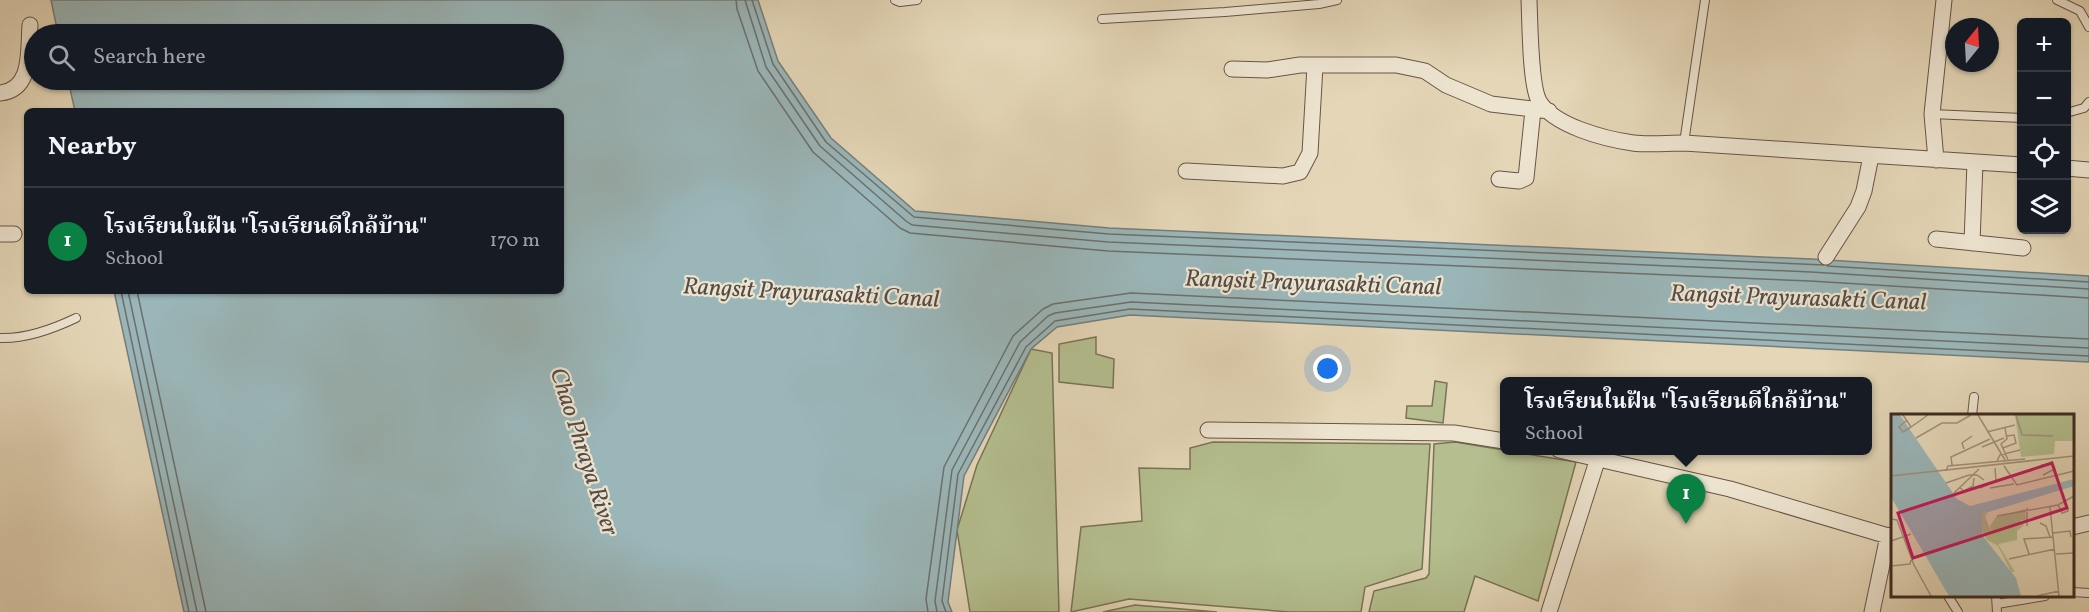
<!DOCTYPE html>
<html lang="en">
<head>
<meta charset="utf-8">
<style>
	body { margin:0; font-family:Vollkorn,"Noto Serif Thai",serif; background:#20242c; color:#f1f3f6 }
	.controls { position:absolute; right:18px; top:18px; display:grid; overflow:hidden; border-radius:9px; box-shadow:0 2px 4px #0004 }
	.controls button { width:54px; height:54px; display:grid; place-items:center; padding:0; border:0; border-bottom:2px solid #363941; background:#171b24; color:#f1f3f6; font:30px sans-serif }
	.compass { position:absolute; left:1945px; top:18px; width:54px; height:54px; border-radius:50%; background:#171b24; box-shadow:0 2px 4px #0004; rotate:18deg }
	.you { position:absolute; left:1328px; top:369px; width:21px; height:21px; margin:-15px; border:4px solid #fff; border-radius:50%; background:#1a73e8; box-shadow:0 0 0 9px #1a73e833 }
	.badge { display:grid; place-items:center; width:39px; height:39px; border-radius:50%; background:#0b8043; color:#fff; font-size:20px; font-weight:700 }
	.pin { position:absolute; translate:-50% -50px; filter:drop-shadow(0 2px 3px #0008) }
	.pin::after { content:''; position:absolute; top:32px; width:21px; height:18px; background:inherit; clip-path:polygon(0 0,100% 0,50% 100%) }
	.popup { position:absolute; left:1500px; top:377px; width:372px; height:78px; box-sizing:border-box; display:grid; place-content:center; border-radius:9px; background:#171b24; filter:drop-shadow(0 2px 4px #0005); font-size:20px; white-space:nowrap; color:#9ea1a6 }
	.popup b { font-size:22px; color:#f1f3f6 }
	.popup::after { content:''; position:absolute; left:50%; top:100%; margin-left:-12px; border:12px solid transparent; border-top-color:#171b24 }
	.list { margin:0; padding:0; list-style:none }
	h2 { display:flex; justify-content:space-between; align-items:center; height:78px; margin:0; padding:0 24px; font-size:26px }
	h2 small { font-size:20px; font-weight:400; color:#9ea1a6 }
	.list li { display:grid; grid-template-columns:39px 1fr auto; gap:18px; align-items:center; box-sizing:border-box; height:108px; padding:0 24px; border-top:2px solid #363941 }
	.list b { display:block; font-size:22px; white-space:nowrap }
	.list p { margin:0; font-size:20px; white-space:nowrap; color:#9ea1a6 }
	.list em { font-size:20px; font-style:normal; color:#9ea1a6 }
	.icon { flex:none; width:33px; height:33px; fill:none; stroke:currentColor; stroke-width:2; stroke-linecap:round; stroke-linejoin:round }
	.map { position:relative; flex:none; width:2089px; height:612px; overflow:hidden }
	.search { position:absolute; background:#171b24; box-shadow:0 2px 4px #0004; left:24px; top:24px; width:540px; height:66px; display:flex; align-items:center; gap:15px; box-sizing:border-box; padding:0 21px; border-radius:33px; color:#9ea1a6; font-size:22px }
	.panel { position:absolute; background:#171b24; box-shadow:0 2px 4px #0004; left:24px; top:108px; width:540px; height:186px; border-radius:9px }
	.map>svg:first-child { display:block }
	.green { fill:#b4be8e; stroke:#797457; stroke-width:1.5 }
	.water { fill:#9ab6b9; stroke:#757e7c; stroke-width:1.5 }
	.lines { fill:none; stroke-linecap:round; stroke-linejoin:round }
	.shore { stroke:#6c706c; stroke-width:1.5 }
	.service-casing { stroke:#685446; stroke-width:10 }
	.minor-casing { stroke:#685446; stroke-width:17 }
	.service { stroke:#ede4d0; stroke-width:8 }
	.minor { stroke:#ede4d0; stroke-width:15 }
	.labels { text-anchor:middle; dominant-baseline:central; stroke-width:4.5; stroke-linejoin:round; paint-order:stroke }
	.water-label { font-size:24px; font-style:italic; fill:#554c46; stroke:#ede4d0 }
	.inset-road { fill:none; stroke:#a2917b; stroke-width:1.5 }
	.view { fill:#c2185b; fill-opacity:0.15; stroke:#c2185b; stroke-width:3 }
	.inset-edge { fill:none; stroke:#3e2920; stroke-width:3 }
</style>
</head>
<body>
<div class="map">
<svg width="2089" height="612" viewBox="0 0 2089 612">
	<rect width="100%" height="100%" fill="#e4d6b7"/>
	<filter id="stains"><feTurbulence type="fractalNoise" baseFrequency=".00333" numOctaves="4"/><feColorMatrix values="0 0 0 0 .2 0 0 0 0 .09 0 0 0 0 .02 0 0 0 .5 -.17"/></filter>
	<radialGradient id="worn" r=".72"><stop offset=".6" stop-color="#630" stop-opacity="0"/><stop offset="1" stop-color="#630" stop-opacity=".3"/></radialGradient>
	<path class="green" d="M1096,337V354L1114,359L1113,388L1059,382V344Z
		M1031,349L1052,353L1059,612H970L957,530L977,465Z
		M1435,381L1447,383L1443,423L1406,418L1407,406H1432Z
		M1213,442L1430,444L1422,569L1365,587L1361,612H1290L1129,599L1071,612L1081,527L1142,521L1139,468L1190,469V448Z
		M1455,442L1576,462L1538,601L1475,576L1464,612H1369L1374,591L1426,578L1429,574L1434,444Z
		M1135,605L1217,612H1103Z"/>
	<path class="water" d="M51,0H758L778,61L831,138L915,211L1109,228L1811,259L2089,276V362L1130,315L1057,327L1031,349L964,476L948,602L952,612H184L114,291H561V111H75L68,80H554V34H58Z"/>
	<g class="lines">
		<path class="shore" d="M736,0L737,9L758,71L813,152L900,228L910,233L1108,251L1810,281L2089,298
			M745,0L766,67L820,146L906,221L912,225L1108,242L1811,272L2089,289
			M752,0L773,64L826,142L914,217L1109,234L1824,265
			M1827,266L2089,282
			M121,291L189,612
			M128,291L197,612
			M137,291L206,612
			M928,612L926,599L944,467L1013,336L1043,309L1053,304L1131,293L2089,339
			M937,612L935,601L952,470L1020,342L1048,316L1055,313L1131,302L2089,348
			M946,612L942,601L958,474L1026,347L1055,321L1130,309L2089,356"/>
		<g class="service-casing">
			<path id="service" d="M895,0L900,2L917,0
				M2057,0L2080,11L2089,27
				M1102,19L1225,12L1319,4L1337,0
				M2066,113L2084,108L2089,102
				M1932,114L2022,118
				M1684,143L1705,0
				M0,338C25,339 53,329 76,318
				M1972,416L1974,397
				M2072,592L2089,593
				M1948,596L1958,612
				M1996,596L1997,612
				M1997,604L2045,596"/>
		</g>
		<g class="minor-casing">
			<path id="minor" d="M1529,0C1530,21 1530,85 1539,101C1554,126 1605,139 1633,143C1649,145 1667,143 1684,143L2022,165
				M1232,69L1267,70L1300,65H1396L1425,71L1446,85L1491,104L1549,111
				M0,93C33,90 28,50 30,25
				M1936,160L1932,114L1944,0
				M2066,168L2089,170
				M1186,171L1283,176L1300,172L1310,153L1315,66
				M1499,179L1519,181L1526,178L1533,110
				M0,234H14
				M1936,239L2023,248
				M1972,243L1975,162
				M1826,257L1858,207L1864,191L1871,156
				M1208,430L1454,433L1504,441
				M1559,450L1730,489L1888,536L1892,535
				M2072,527L2089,523
				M1549,612L1598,458
				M1872,612L1888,536"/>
		</g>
		<use href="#service" class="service"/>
		<use href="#minor" class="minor"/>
	</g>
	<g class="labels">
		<g class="water-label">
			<text transform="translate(1313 284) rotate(2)">Rangsit Prayurasakti Canal</text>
			<text transform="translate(811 294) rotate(3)">Rangsit Prayurasakti Canal</text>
			<text transform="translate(1798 299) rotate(2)">Rangsit Prayurasakti Canal</text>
			<text transform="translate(583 452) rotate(72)">Chao Phraya River</text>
		</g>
	</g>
	<g transform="translate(1891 414)">
		<rect width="183" height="183" fill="#e4d6b7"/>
		<path d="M124,1H183V27H164L163,40L130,43ZM134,95L135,106H129L133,111L126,117V126L107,130L124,158H120L107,132L96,126L90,115L91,100L98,99L94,102L101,120L99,112L105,103Z" fill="#b4be8e"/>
		<path d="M0,1H9L66,85L79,92L183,65V72L91,100V121L125,164L130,182H58L0,83Z" fill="#9ab6b9"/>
		<path class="inset-road" d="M12,1L20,13L37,1M87,1L114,46M125,1L131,21L162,22M16,6L8,13L12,18L20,13M114,14L116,25L110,30L117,46M96,18L124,11M25,24L51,9H66L80,1M91,33L113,24M112,34L125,29L123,21L116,22M73,35L71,29L81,22M106,47L109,41L129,36M61,51L60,43L99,25M150,51L161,50L164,55L152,61M113,52L126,71L183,57M55,57L57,52L134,45M0,62L183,42M55,69L78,61H86L93,66M69,74L73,77L82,72L83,64M89,74L105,67L104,54M99,74L123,70M63,79L88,55M167,91L171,99L177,97L176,92M159,93L168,182M136,94V112M106,102L167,91L183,82M0,105L6,106L23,151L40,182M149,109L155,112L159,123M162,119L179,117L180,123M0,127L20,120M138,140L133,125L162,123M165,140L183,139M118,145L164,135M0,152L19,150L20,146M146,182L168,177"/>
		<path class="view" d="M161,49L176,94L22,144L7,99Z"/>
		<rect width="183" height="183" class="inset-edge"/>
	</g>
	<rect width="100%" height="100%" filter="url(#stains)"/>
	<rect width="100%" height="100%" fill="url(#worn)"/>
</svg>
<div class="controls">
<button>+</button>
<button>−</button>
<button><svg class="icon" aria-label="locate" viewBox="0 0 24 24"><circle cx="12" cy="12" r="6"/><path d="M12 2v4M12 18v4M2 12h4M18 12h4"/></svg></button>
<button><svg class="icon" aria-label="layers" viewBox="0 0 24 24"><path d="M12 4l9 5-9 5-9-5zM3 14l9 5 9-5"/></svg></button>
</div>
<svg class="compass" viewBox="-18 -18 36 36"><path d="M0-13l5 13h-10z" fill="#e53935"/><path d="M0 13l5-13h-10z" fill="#9ea1a6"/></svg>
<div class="you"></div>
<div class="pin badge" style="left:1686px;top:524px">1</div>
<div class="popup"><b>โรงเรียนในฝัน &quot;โรงเรียนดีใกล้บ้าน&quot;</b>School</div>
<div class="search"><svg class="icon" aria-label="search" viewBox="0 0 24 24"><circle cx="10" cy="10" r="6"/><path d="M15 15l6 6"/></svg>Search here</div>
<section class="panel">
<h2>Nearby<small></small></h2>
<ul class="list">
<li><span class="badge">1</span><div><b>โรงเรียนในฝัน &quot;โรงเรียนดีใกล้บ้าน&quot;</b><p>School</p></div><em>170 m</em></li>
</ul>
</section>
</div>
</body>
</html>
